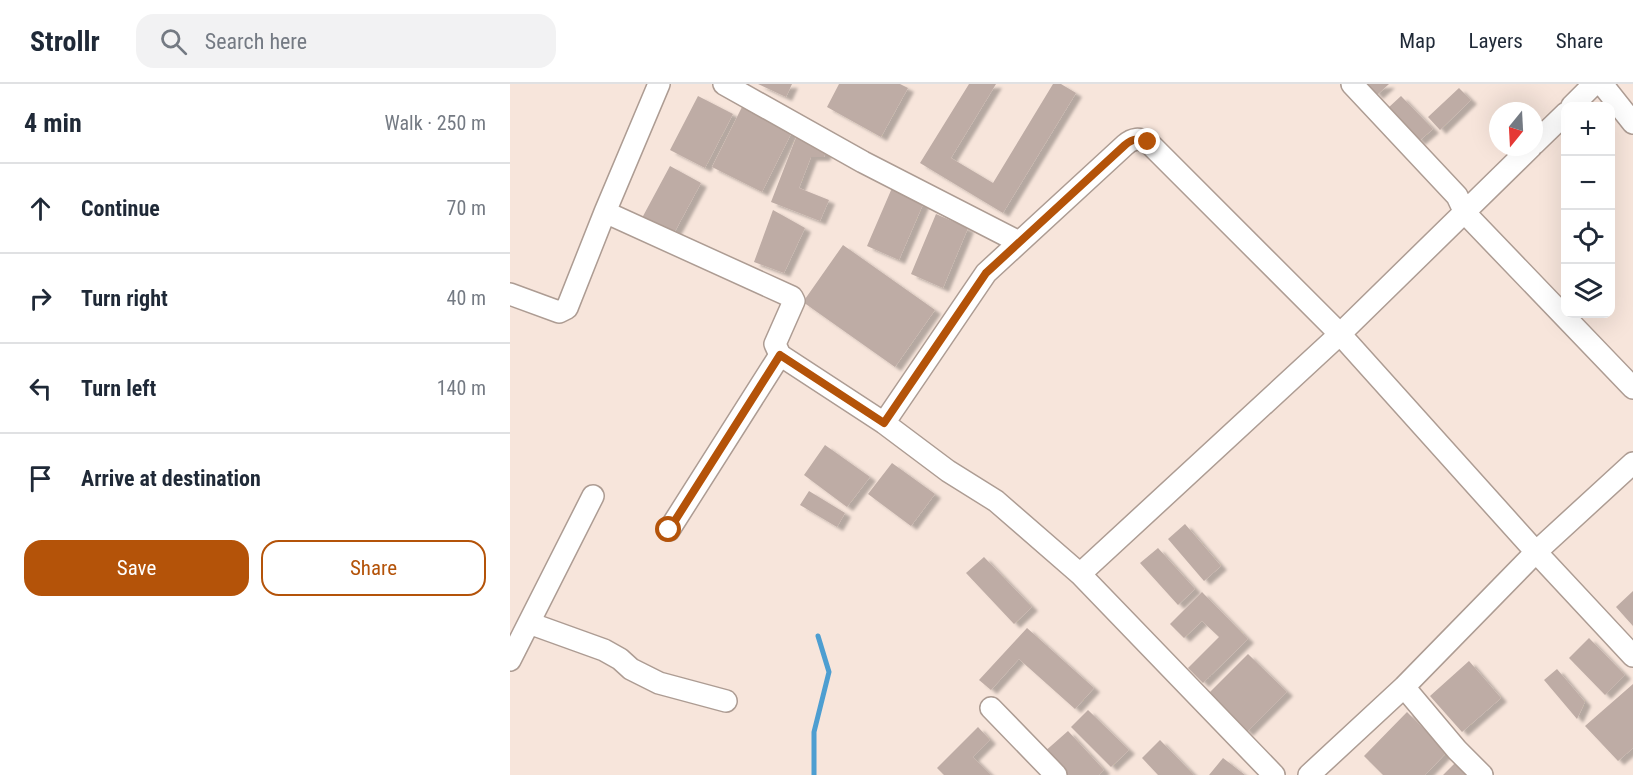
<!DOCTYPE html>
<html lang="en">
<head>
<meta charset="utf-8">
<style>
	body { margin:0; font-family:"Roboto Condensed",sans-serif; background:#f2f2f3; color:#1f2937 }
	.controls { position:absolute; right:18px; top:18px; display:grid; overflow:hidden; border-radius:12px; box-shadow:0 6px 24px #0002 }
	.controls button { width:54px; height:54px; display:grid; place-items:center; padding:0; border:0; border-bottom:2px solid #e0e1e3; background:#fff; color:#1f2937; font:30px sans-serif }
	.compass { position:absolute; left:979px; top:18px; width:54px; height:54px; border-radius:50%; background:#fff; box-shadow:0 6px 24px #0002; rotate:198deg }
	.stop { position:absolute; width:18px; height:18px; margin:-14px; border:4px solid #b45309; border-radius:50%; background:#fff }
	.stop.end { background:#b45309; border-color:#fff; box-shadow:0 2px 6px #0008 }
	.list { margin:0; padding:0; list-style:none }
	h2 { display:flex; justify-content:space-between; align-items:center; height:78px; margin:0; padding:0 24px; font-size:26px }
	h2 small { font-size:20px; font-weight:400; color:#747a83 }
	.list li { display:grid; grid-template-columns:39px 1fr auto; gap:18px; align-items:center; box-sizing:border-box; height:90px; padding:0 24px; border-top:2px solid #e0e1e3 }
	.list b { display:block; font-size:22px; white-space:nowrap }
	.list em { font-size:20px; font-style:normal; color:#747a83 }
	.actions { display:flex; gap:12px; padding:18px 24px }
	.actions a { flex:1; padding:14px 0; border:2px solid #b45309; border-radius:18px; text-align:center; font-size:21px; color:#b45309 }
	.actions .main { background:#b45309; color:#fff }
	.icon { flex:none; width:33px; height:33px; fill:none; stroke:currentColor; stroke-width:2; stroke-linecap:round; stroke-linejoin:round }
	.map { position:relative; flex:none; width:1123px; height:691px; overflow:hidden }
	header { display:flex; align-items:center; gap:36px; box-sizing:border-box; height:84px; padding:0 30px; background:#fff; border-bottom:2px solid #e0e1e3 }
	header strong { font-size:28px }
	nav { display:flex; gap:33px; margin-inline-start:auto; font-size:21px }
	.search { width:420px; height:54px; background:#f2f2f3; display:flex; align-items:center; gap:15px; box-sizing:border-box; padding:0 21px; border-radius:18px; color:#747a83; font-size:22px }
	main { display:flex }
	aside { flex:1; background:#fff }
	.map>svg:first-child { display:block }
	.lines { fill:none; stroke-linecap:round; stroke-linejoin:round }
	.stream { stroke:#4d9ed1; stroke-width:5 }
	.building { fill:#beaca5; filter:url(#shadow) }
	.street-casing { stroke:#ad9c93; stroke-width:24 }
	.street { stroke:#fff; stroke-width:21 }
	.route { stroke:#b45309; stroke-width:8 }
</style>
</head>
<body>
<header>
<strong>Strollr</strong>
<div class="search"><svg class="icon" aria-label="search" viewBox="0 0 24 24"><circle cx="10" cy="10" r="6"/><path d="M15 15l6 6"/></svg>Search here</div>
<nav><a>Map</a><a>Layers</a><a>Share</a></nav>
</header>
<main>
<aside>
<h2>4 min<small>Walk · 250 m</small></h2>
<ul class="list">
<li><svg class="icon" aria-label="ahead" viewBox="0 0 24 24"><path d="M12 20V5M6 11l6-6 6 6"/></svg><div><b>Continue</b></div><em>70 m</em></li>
<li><svg class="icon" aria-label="right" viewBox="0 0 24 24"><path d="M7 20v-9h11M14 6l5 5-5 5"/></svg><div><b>Turn right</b></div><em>40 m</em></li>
<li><svg class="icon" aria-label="left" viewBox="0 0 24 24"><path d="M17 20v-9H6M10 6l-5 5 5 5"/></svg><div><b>Turn left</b></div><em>140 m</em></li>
<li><svg class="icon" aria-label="arrive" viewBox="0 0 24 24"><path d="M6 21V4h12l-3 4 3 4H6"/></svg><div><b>Arrive at destination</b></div></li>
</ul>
<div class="actions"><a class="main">Save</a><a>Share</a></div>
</aside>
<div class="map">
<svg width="1123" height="691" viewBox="0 0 1123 691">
	<defs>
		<filter id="shadow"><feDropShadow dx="6" dy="4" stdDeviation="1.5" flood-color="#0004"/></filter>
	</defs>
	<rect width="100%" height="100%" fill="#f7e5db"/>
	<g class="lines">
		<path class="stream" d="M304,691V648L319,588L308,552"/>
	</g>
	<path class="building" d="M248,0H282L276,13Z
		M329,0H390L398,4L371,53L317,23Z
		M459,0H486L441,74L483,99L543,0H551L566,9L493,129L410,79Z
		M857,0H879L867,11Z
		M949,4L961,16L930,46L918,33Z
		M188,12L223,30L195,84L160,66Z
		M891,12L923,45L909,57L878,24Z
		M235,17L285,42L252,108L202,83Z
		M287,51L318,63L314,73H301L289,104L319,116L310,137L261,118Z
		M160,82L191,99L163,151L132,134Z
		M382,104L414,118L389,176L357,162Z
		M263,126L295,144L274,189L244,178Z
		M426,130L458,144L433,204L401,190Z
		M333,161L425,226L385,283L293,218Z
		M315,361L360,393L337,423L294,391Z
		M382,379L425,410L401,442L358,410Z
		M299,407L335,429L327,443L290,421Z
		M675,440L711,482L694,497L658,455Z
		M648,464L685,505L668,521L630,479Z
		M474,473L522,523L504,540L456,489Z
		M1123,507V542L1106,523Z
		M692,508L738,555L693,599L678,584L709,553L692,537L674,554L660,540Z
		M517,544L584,604L565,625L509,575L481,606L469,596Z
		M1079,554L1115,591L1095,611L1059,574Z
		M738,570L777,608L737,648L698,610Z
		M959,577L991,614L952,648L920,612Z
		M1047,585L1075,618L1067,635L1034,596Z
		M1123,600V664L1108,677L1075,642Z
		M578,626L619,666L601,683L561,643Z
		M897,628L937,668L915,691H873L854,672Z
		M468,643L480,656L463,673L481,691H434L427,684Z
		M558,647L594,686L589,691H554L533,669Z
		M650,656L684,691H648L632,674Z
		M713,674L735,691H699Z
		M945,679L957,691H933Z"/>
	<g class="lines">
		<g class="street-casing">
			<path id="street" d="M214,0L353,78L509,158
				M842,0L947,112L955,129L1123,304
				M1092,0L1123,39
				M1062,22L1084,0
				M1024,60L1056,29
				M95,128L282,213L284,217L265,260L270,271L374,339L438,387L486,417L570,490L764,691
				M0,210L49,228L57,224L95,128L149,0
				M374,339L476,189L615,61C623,54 629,54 638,58L830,250L1026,468L1123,572
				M159,446L270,271
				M570,490L830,250L1021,63
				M19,539L94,566L110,575L121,585L149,599L216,617
				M0,576L83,412
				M894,603L947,666L972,691
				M481,624L546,691
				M799,691L894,603L1026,468L1123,379"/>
		</g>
		<use href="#street" class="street"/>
	</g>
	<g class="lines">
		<path class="route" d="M159,446L270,271L374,339L476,189L615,61C623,54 629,54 638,58"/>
	</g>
</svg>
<div class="controls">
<button>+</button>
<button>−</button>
<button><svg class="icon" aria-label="locate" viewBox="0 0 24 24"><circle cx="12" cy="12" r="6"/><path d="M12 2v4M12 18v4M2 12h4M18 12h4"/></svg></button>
<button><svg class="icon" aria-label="layers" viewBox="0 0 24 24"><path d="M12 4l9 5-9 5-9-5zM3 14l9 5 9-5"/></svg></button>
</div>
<svg class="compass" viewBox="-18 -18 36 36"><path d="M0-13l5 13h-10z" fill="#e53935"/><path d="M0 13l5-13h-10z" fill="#747a83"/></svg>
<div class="stop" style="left:159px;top:446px"></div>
<div class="stop end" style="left:638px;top:58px"></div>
</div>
</main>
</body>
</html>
